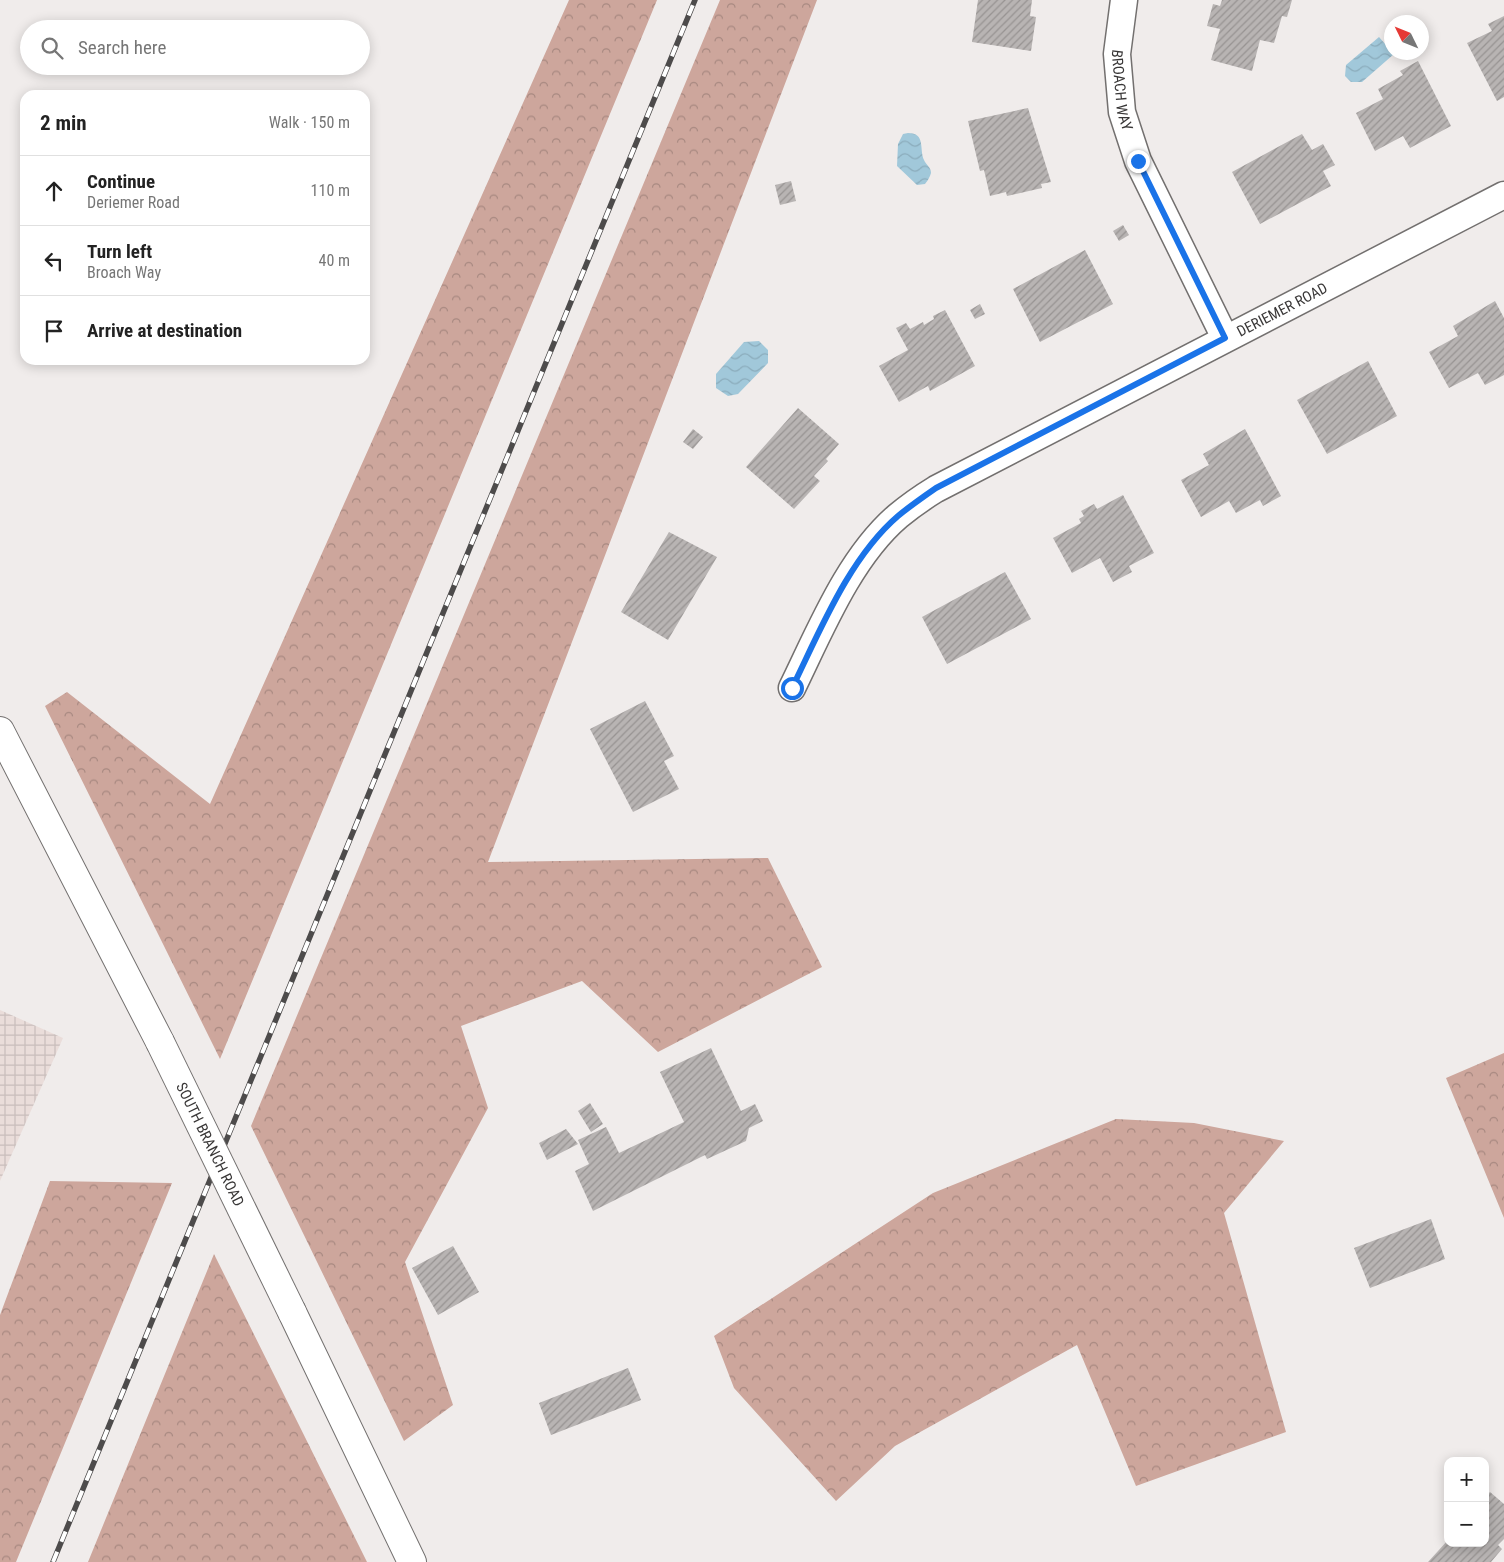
<!DOCTYPE html>
<html lang="en">
<head>
<meta charset="utf-8">
<style>
	body { margin:0; font-family:"Roboto Condensed",sans-serif; background:#f6f6f6; color:#222 }
	.controls { position:absolute; right:15px; bottom:15px; display:grid; overflow:hidden; border-radius:10px; box-shadow:0 2px 12px #0003 }
	.controls button { width:45px; height:45px; display:grid; place-items:center; padding:0; border:0; border-bottom:1px solid #e0e0e0; background:#fff; color:#222; font:25px sans-serif }
	.compass { position:absolute; left:1384px; top:15px; width:45px; height:45px; border-radius:50%; background:#fff; box-shadow:0 2px 12px #0003; rotate:313deg }
	.stop { position:absolute; width:15px; height:15px; margin:-11px; border:4px solid #1a73e8; border-radius:50%; background:#fff }
	.stop.end { background:#1a73e8; border-color:#fff; box-shadow:0 1px 5px #0008 }
	.list { margin:0; padding:0; list-style:none }
	h2 { display:flex; justify-content:space-between; align-items:center; height:65px; margin:0; padding:0 20px; font-size:21px }
	h2 small { font-size:16px; font-weight:400; color:#767676 }
	.list li { display:grid; grid-template-columns:32px 1fr auto; gap:15px; align-items:center; box-sizing:border-box; height:70px; padding:0 20px; border-top:1px solid #e0e0e0 }
	.list b { display:block; font-size:19px; white-space:nowrap }
	.list p { margin:0; font-size:16px; white-space:nowrap; color:#767676 }
	.list em { font-size:16px; font-style:normal; color:#767676 }
	.icon { flex:none; width:28px; height:28px; fill:none; stroke:currentColor; stroke-width:2; stroke-linecap:round; stroke-linejoin:round }
	.map { position:relative; flex:none; width:1504px; height:1562px; overflow:hidden }
	.search { position:absolute; background:#fff; box-shadow:0 2px 12px #0003; left:20px; top:20px; width:350px; height:55px; display:flex; align-items:center; gap:12px; box-sizing:border-box; padding:0 18px; border-radius:28px; color:#767676; font-size:19px }
	.panel { position:absolute; background:#fff; box-shadow:0 2px 12px #0003; left:20px; top:90px; width:350px; height:275px; border-radius:15px }
	.map>svg:first-child { display:block }
	.industrial { fill:url(#industrial-grid) }
	.forest { fill:url(#forest-crowns) }
	.water { fill:url(#water-waves) }
	.building { fill:url(#building-hatch) }
	.lines { fill:none; stroke-linecap:round; stroke-linejoin:round }
	.street-casing { stroke:#73706f; stroke-width:29 }
	.secondary-casing { stroke:#73706f; stroke-width:30 }
	.street { stroke:#fff; stroke-width:26 }
	.secondary { stroke:#fff; stroke-width:28 }
	.rail-casing { stroke:#4d4b4b; stroke-width:5.5 }
	.rail { stroke:#fff; stroke-width:4; stroke-dasharray:11; stroke-linecap:butt }
	.secondary-bridge-casing { stroke:#73706f; stroke-width:30; stroke-linecap:butt }
	.secondary-bridge { stroke:#fff; stroke-width:28 }
	.route { stroke:#1a73e8; stroke-width:6 }
	.labels { text-anchor:middle; dominant-baseline:central; stroke-width:4; stroke-linejoin:round; paint-order:stroke }
	.street-label { font-size:15px; fill:#393737; stroke:#fff }
</style>
</head>
<body>
<div class="map">
<svg width="1504" height="1562" viewBox="0 0 1504 1562">
	<defs>
		<pattern id="industrial-grid" width="8" height="8" patternUnits="userSpaceOnUse" patternTransform="scale(1.25)"><rect width="8" height="8" fill="#eaddda"/><path d="M0 4h8M4 0v8" fill="none" stroke="#c9bebc"/></pattern>
		<pattern id="forest-crowns" width="20" height="18" patternUnits="userSpaceOnUse" patternTransform="scale(1.25)"><rect width="20" height="18" fill="#cda69c"/><path d="M2 6a3 3 0 1 1 6 0M12 15a3 3 0 1 1 6 0" fill="none" stroke="#a78880"/></pattern>
		<pattern id="water-waves" width="16" height="10" patternUnits="userSpaceOnUse" patternTransform="scale(1.25)"><rect width="16" height="10" fill="#a1c8da"/><path d="M0 5q4-4 8 0t8 0" fill="none" stroke="#8bacbc"/></pattern>
		<pattern id="building-hatch" width="6" height="6" patternUnits="userSpaceOnUse" patternTransform="scale(1.25)"><rect width="6" height="6" fill="#b8b4b3"/><path d="M-1 1l2-2M0 6l6-6M5 7l2-2" fill="none" stroke="#979392"/></pattern>
	</defs>
	<rect width="100%" height="100%" fill="#f0eceb"/>
	<path class="industrial" d="M0,1010L63,1038L0,1181Z"/>
	<path class="forest" d="M569,0H657L220,1059L45,706L67,692L210,804Z
		M720,0H817L488,862L768,858L822,967L658,1052L582,981L461,1026L488,1108L405,1262L453,1405L404,1441L251,1126Z
		M1504,1053V1218L1446,1078Z
		M1116,1119L1194,1123L1284,1141L1224,1213L1286,1432L1136,1486L1077,1345L895,1446L836,1501L734,1388L714,1336L933,1193Z
		M50,1181L172,1183L16,1562H0V1315Z
		M214,1254L367,1562H88Z"/>
	<path class="water" d="M1379,37L1394,54L1362,82H1351L1345,76L1346,65Z
		M908,133C926,133 919,149 924,160C926,165 931,167 931,173C930,177 928,180 925,184L917,185L897,166L898,144L903,134Z
		M759,341L768,350V363L738,394L728,396L716,388V374L744,342Z"/>
	<path class="building" d="M978,0H1032L1030,16L1036,17L1031,51L972,42Z
		M1222,0H1292L1287,17L1282,16L1274,43L1260,40L1252,71L1211,60L1220,29L1207,26L1213,4L1220,6Z
		M1504,16V97L1497,101L1467,43L1492,31L1488,24Z
		M1418,61L1451,126L1410,148L1403,136L1375,151L1356,113L1383,99L1378,89L1403,75L1400,71Z
		M1028,108L1051,182L1041,184L1042,188L1007,196L1006,192L990,196L984,170L980,171L968,121Z
		M1302,134L1312,150L1323,144L1335,165L1323,171L1331,186L1260,224L1232,172Z
		M791,181L796,201L780,205L775,185Z
		M1123,225L1129,235L1119,241L1113,231Z
		M1085,250L1113,304L1040,342L1013,289Z
		M1495,301L1504,318V375L1485,385L1478,373L1449,388L1429,352L1458,336L1453,326Z
		M980,304L985,314L975,319L970,310Z
		M945,310L975,366L930,391L928,386L899,402L879,366L908,350L896,328L906,323L910,329L923,322L924,325L934,319L933,316Z
		M1368,361L1397,416L1327,454L1297,400Z
		M798,408L839,444L826,459L828,461L814,476L820,481L794,509L746,467Z
		M693,429L703,437L693,449L683,442Z
		M1245,429L1281,496L1263,506L1260,500L1236,513L1229,501L1201,517L1181,480L1209,465L1203,454Z
		M1123,495L1154,553L1129,566L1132,572L1113,582L1100,558L1072,573L1053,538L1081,523L1079,519L1084,516L1081,511L1094,504L1097,509Z
		M669,532L717,557L668,640L621,612Z
		M1005,572L1031,619L947,664L922,617Z
		M645,701L674,756L664,761L679,789L633,812L590,729Z
		M711,1048L741,1111L755,1104L763,1121L749,1128L746,1141L707,1159L705,1155L593,1211L575,1171L589,1164L578,1140L606,1127L619,1153L684,1122L660,1072Z
		M590,1103L603,1124L591,1132L578,1111Z
		M566,1129L578,1144L547,1160L539,1143Z
		M1431,1219L1445,1259L1370,1288L1354,1248Z
		M453,1246L479,1292L438,1315L412,1268Z
		M628,1368L641,1400L551,1435L539,1403Z
		M1490,1492L1504,1504V1539L1498,1545L1502,1549L1491,1562H1428L1448,1540V1543H1485V1497Z"/>
	<g class="lines">
		<g class="street-casing">
			<g id="street">
				<path id="s1" d="M1124,0L1117,54L1122,112L1138,161L1225,338"/>
				<path id="s2" d="M792,688C820,631 849,558 898,516C910,506 923,497 936,489L1504,195"/>
			</g>
		</g>
		<g class="secondary-casing">
			<path id="secondary" d="M0,731L160,1042
				M292,1312L412,1562"/>
		</g>
		<use href="#street" class="street"/>
		<use href="#secondary" class="secondary"/>
		<g class="rail-casing">
			<path id="rail" d="M53,1562L695,0"/>
		</g>
		<use href="#rail" class="rail"/>
		<g class="secondary-bridge-casing">
			<g id="secondary-bridge">
				<path id="s3" d="M160,1042L292,1312"/>
			</g>
		</g>
		<use href="#secondary-bridge" class="secondary-bridge"/>
	</g>
	<g class="lines">
		<path class="route" d="M792,688C820,631 849,558 898,516C910,506 923,497 936,488L1225,338L1138,161"/>
	</g>
	<g class="labels">
		<g class="street-label">
			<text stroke="none"><textPath href="#s1" startOffset="91">BROACH WAY</textPath></text>
			<text stroke="none"><textPath href="#s2" startOffset="640">DERIEMER ROAD</textPath></text>
			<text stroke="none"><textPath href="#s3" startOffset="114">SOUTH BRANCH ROAD</textPath></text>
		</g>
	</g>
</svg>
<div class="controls">
<button>+</button>
<button>−</button>
</div>
<svg class="compass" viewBox="-18 -18 36 36"><path d="M0-13l5 13h-10z" fill="#e53935"/><path d="M0 13l5-13h-10z" fill="#767676"/></svg>
<div class="stop" style="left:792px;top:688px"></div>
<div class="stop end" style="left:1138px;top:161px"></div>
<div class="search"><svg class="icon" aria-label="search" viewBox="0 0 24 24"><circle cx="10" cy="10" r="6"/><path d="M15 15l6 6"/></svg>Search here</div>
<section class="panel">
<h2>2 min<small>Walk · 150 m</small></h2>
<ul class="list">
<li><svg class="icon" aria-label="ahead" viewBox="0 0 24 24"><path d="M12 20V5M6 11l6-6 6 6"/></svg><div><b>Continue</b><p>Deriemer Road</p></div><em>110 m</em></li>
<li><svg class="icon" aria-label="left" viewBox="0 0 24 24"><path d="M17 20v-9H6M10 6l-5 5 5 5"/></svg><div><b>Turn left</b><p>Broach Way</p></div><em>40 m</em></li>
<li><svg class="icon" aria-label="arrive" viewBox="0 0 24 24"><path d="M6 21V4h12l-3 4 3 4H6"/></svg><div><b>Arrive at destination</b></div></li>
</ul>
</section>
</div>
</body>
</html>
